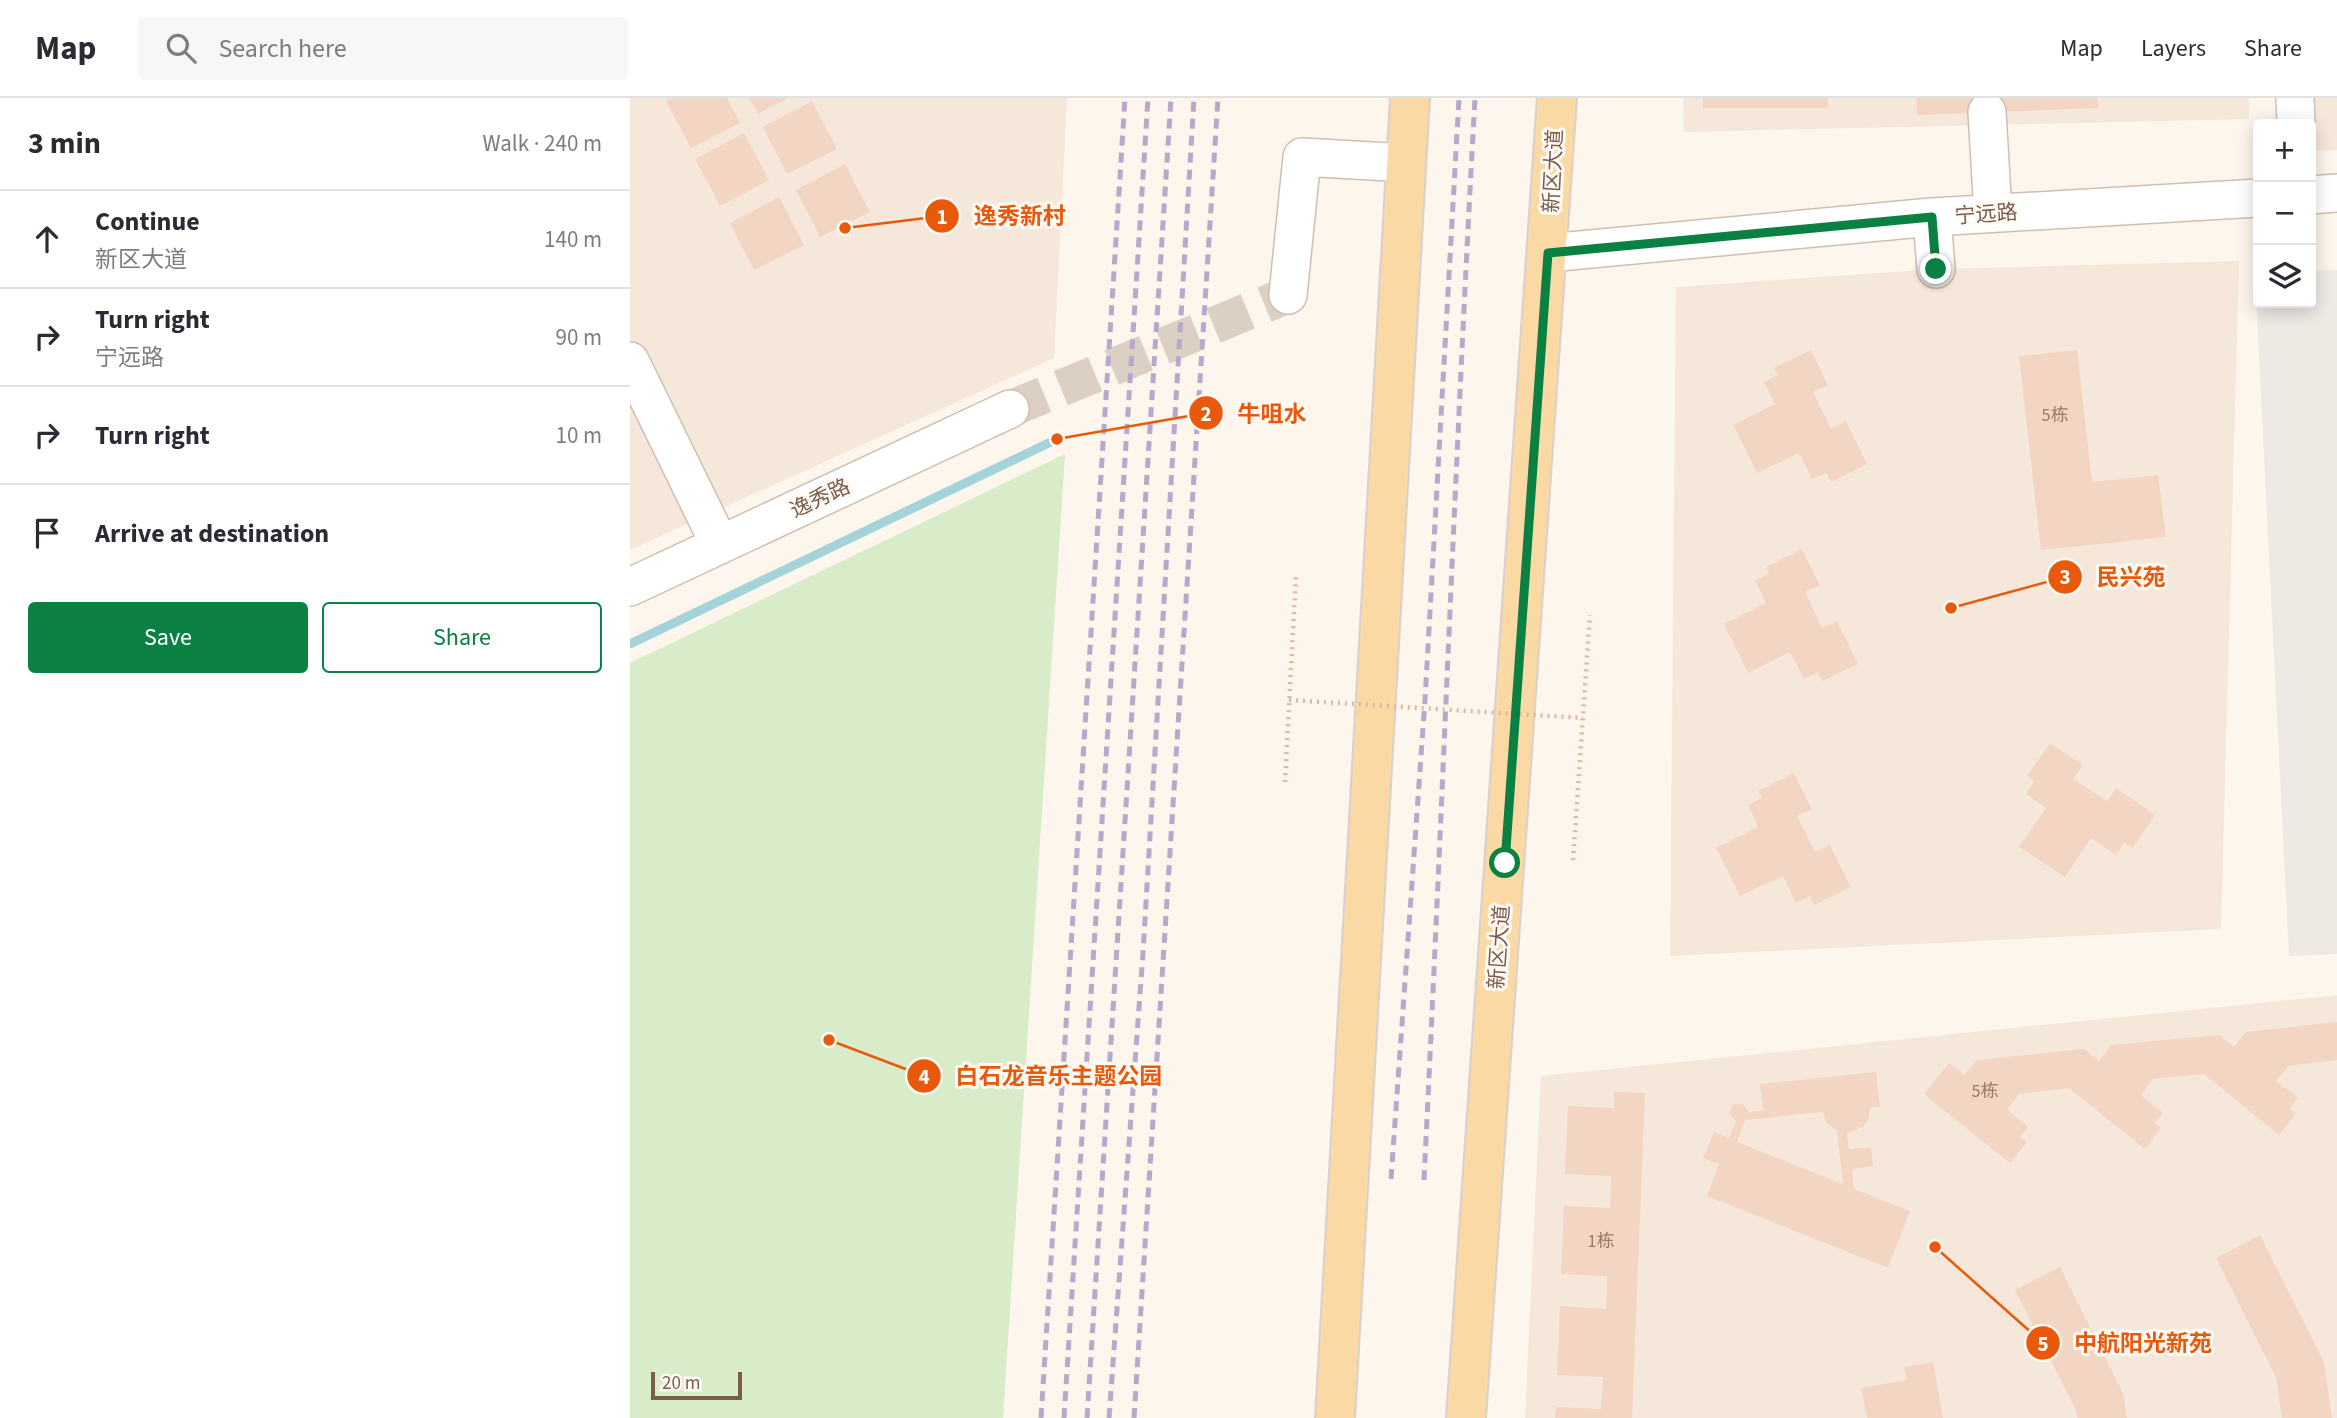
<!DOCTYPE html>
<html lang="en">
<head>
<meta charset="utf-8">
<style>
	body { margin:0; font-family:"Source Sans 3","Noto Sans SC",sans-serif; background:#f7f7f7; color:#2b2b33 }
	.controls { position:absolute; right:21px; top:21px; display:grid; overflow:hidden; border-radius:7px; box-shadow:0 4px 18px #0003 }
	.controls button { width:63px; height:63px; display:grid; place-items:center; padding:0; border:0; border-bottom:2px solid #e1e1e2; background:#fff; color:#2b2b33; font:35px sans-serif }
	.scale { position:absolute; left:21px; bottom:18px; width:91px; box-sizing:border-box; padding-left:7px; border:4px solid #7a5c4d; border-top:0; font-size:19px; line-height:24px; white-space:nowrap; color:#7a5c4d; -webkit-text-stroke:5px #fffaf3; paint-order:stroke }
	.stop { position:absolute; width:21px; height:21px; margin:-16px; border:5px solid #0b8043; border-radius:50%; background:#fff }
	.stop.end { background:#0b8043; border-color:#fff; box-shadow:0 2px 7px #0008 }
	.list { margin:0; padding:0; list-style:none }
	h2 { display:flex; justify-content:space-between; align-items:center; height:91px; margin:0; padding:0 28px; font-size:30px }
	h2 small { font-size:23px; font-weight:400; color:#7c7c81 }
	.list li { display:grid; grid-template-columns:46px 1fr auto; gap:21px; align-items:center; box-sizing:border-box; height:98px; padding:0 28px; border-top:2px solid #e1e1e2 }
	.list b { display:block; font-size:26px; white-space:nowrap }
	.list p { margin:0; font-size:23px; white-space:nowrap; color:#7c7c81 }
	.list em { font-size:23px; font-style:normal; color:#7c7c81 }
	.actions { display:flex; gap:14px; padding:21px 28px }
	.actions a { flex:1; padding:16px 0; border:2px solid #0b8043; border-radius:7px; text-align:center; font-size:24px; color:#0b8043 }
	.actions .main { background:#0b8043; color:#fff }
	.icon { flex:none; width:38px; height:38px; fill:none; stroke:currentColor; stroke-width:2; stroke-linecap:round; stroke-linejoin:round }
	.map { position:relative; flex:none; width:1707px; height:1320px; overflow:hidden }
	header { display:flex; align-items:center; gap:42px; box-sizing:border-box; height:98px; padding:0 35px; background:#fff; border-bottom:2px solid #e1e1e2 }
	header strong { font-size:33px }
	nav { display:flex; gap:38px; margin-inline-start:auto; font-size:24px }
	.search { width:490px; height:63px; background:#f7f7f7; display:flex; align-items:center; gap:18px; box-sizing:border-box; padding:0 24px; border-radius:7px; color:#7c7c81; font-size:26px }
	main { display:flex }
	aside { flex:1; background:#fff }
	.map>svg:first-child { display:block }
	.residential { fill:#f5e8da }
	.industrial { fill:#efe9e4 }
	.green { fill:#d8ecc9 }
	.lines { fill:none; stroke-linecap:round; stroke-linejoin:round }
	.stream { stroke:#a5d3da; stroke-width:9 }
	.building { fill:#f3d5c3; fill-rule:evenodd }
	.minor-tunnel { stroke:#dcd0c4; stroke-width:37; stroke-dasharray:37 18; stroke-linecap:butt }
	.minor-casing { stroke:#d1beb0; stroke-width:40 }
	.major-casing { stroke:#dad1cd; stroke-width:42 }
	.path { stroke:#d9b8a5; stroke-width:4.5; stroke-dasharray:2 5; stroke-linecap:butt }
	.minor { stroke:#fff; stroke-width:37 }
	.major { stroke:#fbd9a5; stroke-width:38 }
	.rail { stroke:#b9a8c9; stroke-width:5; stroke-dasharray:10 7; stroke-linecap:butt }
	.path-bridge { stroke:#d9b8a5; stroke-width:4.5; stroke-dasharray:2 5; stroke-linecap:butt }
	.route { stroke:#0b8043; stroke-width:9 }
	.labels { text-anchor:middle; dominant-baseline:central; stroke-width:6; stroke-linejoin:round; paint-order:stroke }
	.number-label { font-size:18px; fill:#987a6a }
	.street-label { font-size:21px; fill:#7a5c4d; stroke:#fffaf3 }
	.leader { fill:none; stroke:#e8590c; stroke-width:2.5 }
	.callout-dot { fill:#e8590c; stroke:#fffaf3; stroke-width:2.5 }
	.mark-label { font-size:21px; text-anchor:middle; font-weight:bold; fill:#fff }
	.callout-label { font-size:23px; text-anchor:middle; font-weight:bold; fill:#e8590c; stroke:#fffaf3; stroke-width:6; stroke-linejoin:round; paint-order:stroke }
</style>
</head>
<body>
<header>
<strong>Map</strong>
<div class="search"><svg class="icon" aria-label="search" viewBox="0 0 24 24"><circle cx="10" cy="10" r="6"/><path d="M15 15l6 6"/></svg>Search here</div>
<nav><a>Map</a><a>Layers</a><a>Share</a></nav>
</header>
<main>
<aside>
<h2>3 min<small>Walk · 240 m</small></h2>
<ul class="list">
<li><svg class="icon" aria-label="ahead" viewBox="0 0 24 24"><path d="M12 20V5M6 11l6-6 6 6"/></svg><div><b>Continue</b><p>新区大道</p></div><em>140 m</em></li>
<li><svg class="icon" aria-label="right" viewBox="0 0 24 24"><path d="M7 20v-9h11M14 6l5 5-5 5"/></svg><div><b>Turn right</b><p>宁远路</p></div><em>90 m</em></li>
<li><svg class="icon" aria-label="right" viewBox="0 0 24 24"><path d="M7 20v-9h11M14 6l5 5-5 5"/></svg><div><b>Turn right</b></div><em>10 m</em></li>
<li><svg class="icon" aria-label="arrive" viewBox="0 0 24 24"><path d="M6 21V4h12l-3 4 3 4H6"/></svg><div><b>Arrive at destination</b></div></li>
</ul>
<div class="actions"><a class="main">Save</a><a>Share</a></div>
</aside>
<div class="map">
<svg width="1707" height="1320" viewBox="0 0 1707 1320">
	<rect width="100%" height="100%" fill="#fdf6ec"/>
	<path class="residential" d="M0,0H437L424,260L0,452Z
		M1053,0H1619V21L1054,34Z
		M1665,0H1707V52L1681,53V26Z
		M1609,163L1591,831L1040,858L1046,189L1306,171Z
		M1707,897V1320H895L911,978Z"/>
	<path class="industrial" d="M1707,172V856L1659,858L1625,176L1628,175V205H1681V173Z"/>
	<path class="green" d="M435,356L373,1320H0V565Z"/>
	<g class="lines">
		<path class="stream" d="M0,546L427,341"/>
	</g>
	<path class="building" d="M42,0H97L110,25L61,50L36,3Z
		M119,0H158L128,16Z
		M1073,0H1198V10H1073Z
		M1286,0H1468V10L1287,17Z
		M182,3L207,51L157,76L133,29Z
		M114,35L139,82L90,108L65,61Z
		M215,66L240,114L190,139L166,92Z
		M149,99L174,147L124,172L100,125Z
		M1181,252L1198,287L1183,294L1201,331L1216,323L1237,366L1201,384L1196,375L1182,381L1169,355L1127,375L1103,327L1145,306L1134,284L1148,277L1144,270Z
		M1447,252L1462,384L1528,377L1536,439L1411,452L1389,258Z
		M1172,451L1190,487L1175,494L1192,530L1207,523L1228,566L1192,583L1188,574L1174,581L1160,554L1118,575L1094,526L1136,505L1125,483L1139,476L1136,469Z
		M1420,645L1453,667L1443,681L1477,703L1486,690L1525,717L1503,750L1494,745L1486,757L1461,740L1435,779L1389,749L1416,710L1396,696L1404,683L1397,678Z
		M1164,675L1182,711L1167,718L1185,754L1200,747L1221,789L1184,807L1180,798L1166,805L1153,778L1110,798L1086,750L1128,729L1118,707L1132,700L1128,693Z
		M1707,924V962L1658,968L1646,983L1668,1000L1659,1011L1666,1016L1649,1037L1574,976L1523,981L1511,997L1533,1015L1525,1025L1531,1030L1515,1051L1439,990L1389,996L1377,1011L1398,1029L1390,1039L1397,1044L1380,1065L1294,996L1319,965L1334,977L1347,962L1454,951L1469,963L1481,947L1589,937L1604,949L1616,934Z
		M1246,974L1250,1009H1240L1239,1020L1233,1029L1217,1035L1219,1051L1241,1049L1243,1068L1222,1071L1224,1091L1280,1113L1258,1170L1077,1098L1089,1066L1073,1060L1084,1034L1099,1040L1106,1023L1099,1016L1103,1007L1113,1006L1119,1014L1133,1012L1130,986ZM1193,1014L1196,1024L1207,1033L1213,1086L1107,1044L1115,1022Z
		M984,994L1015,995L1002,1320H925L926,1309L971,1311L973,1279L927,1277L930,1208L976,1211L977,1178L931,1176L934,1108L980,1110L981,1078L935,1076L938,1008L984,1010Z
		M1630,1137L1694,1264L1702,1320H1652L1646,1279L1586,1160Z
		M1430,1169L1493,1295L1497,1320H1447L1445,1310L1385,1192Z
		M1303,1264L1313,1320H1237L1231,1290L1277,1282L1274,1269Z"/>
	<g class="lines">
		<path class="minor-tunnel" d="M380,311L658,197"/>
		<g class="minor-casing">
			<path id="minor" d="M1665,0L1666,26
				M1357,14L1363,115
				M1681,97L1707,95
				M1302,119L1306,171
				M918,155L1302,119L1628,100
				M658,197L672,59L776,65
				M0,263L90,447
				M0,489L380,311"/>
		</g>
		<g class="major-casing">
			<path id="major" d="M705,1320L780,0
				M836,1320L927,0"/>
		</g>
		<path class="path" d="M655,684L666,478
			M943,762L960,517"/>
		<use href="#minor" class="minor"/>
		<use href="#major" class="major"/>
		<path class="rail" d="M761,1081L795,602L829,0
			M794,1082C812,721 825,361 845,0
			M411,1320L495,0
			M434,1320L518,0
			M457,1320L541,0
			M479,1320L513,855L564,0
			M504,1320L588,0"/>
		<path class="path-bridge" d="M659,602L953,620"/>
	</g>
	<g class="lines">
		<path class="route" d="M875,765L918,155L1302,119L1306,171"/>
	</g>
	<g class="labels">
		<g class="number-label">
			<text x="1425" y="317">5栋</text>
			<text x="1355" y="993">5栋</text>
			<text x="971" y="1143">1栋</text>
		</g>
		<g class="street-label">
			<text transform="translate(923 73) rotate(-87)">新区大道</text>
			<text transform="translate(1356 116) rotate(-4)">宁远路</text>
			<text transform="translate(190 400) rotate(-25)">逸秀路</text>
			<text transform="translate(869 849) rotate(-86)">新区大道</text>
		</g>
	</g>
	<path class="leader" d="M215 130L312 118M427 341L576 315M1321 510L1435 479M199 942L294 978M1305 1149L1413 1245"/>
	<g class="callout-dot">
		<circle cx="215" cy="130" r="7"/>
		<circle cx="427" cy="341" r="7"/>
		<circle cx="1321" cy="510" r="7"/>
		<circle cx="199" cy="942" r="7"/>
		<circle cx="1305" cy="1149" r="7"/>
		<circle cx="312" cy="118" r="18"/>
		<circle cx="576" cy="315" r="18"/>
		<circle cx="1435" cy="479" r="18"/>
		<circle cx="294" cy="978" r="18"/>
		<circle cx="1413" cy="1245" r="18"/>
	</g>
	<g class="mark-label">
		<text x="312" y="126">1</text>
		<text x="576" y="323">2</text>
		<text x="1435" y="486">3</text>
		<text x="294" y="986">4</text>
		<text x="1413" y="1253">5</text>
	</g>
	<g class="callout-label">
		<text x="390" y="126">逸秀新村</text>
		<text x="642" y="324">牛咀水</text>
		<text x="1501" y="487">民兴苑</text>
		<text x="429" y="986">白石龙音乐主题公园</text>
		<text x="1513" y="1253">中航阳光新苑</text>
	</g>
</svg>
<div class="controls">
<button>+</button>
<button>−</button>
<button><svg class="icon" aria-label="layers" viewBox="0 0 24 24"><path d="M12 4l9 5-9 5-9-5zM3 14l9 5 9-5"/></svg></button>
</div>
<div class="scale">20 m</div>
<div class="stop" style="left:875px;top:765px"></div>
<div class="stop end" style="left:1306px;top:171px"></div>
</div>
</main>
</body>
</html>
